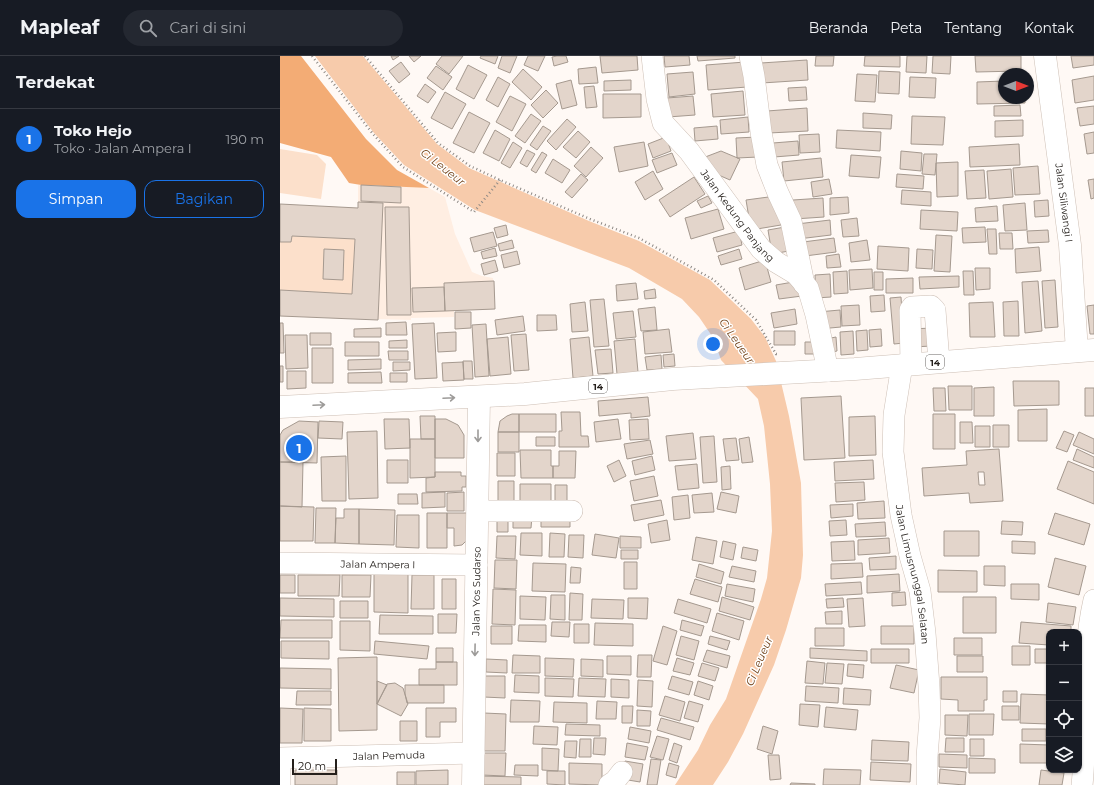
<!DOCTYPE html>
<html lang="id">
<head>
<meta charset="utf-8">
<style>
	body { margin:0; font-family:Montserrat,sans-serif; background:#242831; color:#f1f3f6 }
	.controls { position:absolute; right:12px; bottom:12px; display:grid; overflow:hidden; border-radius:8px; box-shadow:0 1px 3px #0004 }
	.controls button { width:36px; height:36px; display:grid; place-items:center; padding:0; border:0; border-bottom:1px solid #363941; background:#171b24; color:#f1f3f6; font:20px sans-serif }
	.compass { position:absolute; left:718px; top:12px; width:36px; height:36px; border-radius:50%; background:#171b24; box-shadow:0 1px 3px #0004; rotate:90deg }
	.scale { position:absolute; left:12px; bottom:10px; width:45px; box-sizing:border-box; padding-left:4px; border:2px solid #25201c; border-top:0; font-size:11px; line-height:14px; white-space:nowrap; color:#25201c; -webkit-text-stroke:3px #fff; paint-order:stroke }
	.you { position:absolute; left:433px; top:288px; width:14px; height:14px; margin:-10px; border:3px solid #fff; border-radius:50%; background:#1a73e8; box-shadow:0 0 0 6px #1a73e833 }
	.badge { display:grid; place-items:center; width:26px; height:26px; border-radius:50%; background:#1a73e8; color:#fff; font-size:13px; font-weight:700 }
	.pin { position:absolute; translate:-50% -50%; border:2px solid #fff; box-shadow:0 1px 4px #0006 }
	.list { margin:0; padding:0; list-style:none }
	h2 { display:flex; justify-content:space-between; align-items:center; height:52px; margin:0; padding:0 16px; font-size:17px }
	h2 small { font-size:13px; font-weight:400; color:#9ea1a6 }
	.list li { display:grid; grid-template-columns:26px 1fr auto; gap:12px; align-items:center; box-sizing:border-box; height:60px; padding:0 16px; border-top:1px solid #363941 }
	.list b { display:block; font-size:15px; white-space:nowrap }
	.list p { margin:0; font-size:13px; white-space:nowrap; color:#9ea1a6 }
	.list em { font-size:13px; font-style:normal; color:#9ea1a6 }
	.actions { display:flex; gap:8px; padding:12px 16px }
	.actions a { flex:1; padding:9px 0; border:1px solid #1a73e8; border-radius:12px; text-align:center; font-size:14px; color:#1a73e8 }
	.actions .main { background:#1a73e8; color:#fff }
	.icon { flex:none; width:22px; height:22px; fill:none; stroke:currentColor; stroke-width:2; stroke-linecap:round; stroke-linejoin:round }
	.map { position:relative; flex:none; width:814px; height:729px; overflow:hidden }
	header { display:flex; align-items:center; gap:24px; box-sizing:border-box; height:56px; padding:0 20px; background:#171b24; border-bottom:1px solid #363941 }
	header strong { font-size:19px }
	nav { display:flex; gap:22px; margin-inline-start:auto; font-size:14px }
	.search { width:280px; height:36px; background:#242831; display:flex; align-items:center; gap:10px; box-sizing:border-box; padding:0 14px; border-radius:22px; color:#9ea1a6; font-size:15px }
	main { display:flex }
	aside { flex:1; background:#171b24 }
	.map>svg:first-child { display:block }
	.built { fill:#ffeee2 }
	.green { fill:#fce0cb; fill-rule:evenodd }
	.forest { fill:#f3ac75 }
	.water { fill:#f7cbab }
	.building { fill:#e3d5cb; stroke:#a5998f; fill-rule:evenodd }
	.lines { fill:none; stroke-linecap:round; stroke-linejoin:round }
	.minor-casing { stroke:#cdbfb5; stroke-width:22 }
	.major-casing { stroke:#cdbfb5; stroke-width:23 }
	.highway-casing { stroke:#cdbfb5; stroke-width:23 }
	.path { stroke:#8e8985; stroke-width:2.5; stroke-dasharray:1 3; stroke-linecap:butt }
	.minor { stroke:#fff; stroke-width:21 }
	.major { stroke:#fff; stroke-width:22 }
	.highway { stroke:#fff; stroke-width:22 }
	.oneway { stroke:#9d9b99 }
	.labels { text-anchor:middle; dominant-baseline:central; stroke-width:3; stroke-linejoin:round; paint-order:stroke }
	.shield { fill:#fff; stroke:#666360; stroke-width:1 }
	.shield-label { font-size:9px; font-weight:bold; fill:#25201c }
	.street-label { font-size:10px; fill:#25201c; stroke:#fff }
	.water-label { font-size:11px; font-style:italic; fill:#714219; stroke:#fff }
</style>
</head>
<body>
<header>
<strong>Mapleaf</strong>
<div class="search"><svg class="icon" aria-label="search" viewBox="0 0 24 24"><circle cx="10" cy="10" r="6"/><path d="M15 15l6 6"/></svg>Cari di sini</div>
<nav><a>Beranda</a><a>Peta</a><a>Tentang</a><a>Kontak</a></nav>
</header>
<main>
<aside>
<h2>Terdekat<small></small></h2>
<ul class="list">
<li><span class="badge">1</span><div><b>Toko Hejo</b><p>Toko · Jalan Ampera I</p></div><em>190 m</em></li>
</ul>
<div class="actions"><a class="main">Simpan</a><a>Bagikan</a></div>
</aside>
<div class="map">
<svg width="814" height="729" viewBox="0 0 814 729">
	<rect width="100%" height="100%" fill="#fff9f5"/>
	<path class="built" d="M78,129L149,132L165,141L175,178L192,216L202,220L213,222L215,253L174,255V261L131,262V264L0,260V148L78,152Z"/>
	<path class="green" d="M0,93L37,99L46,108L41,143L0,137Z
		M12,180L75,183L72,238L0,234V186H11ZM44,193L64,195L63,224Z"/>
	<path class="forest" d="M0,0H21L86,83L117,114L149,132L81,129L69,127L51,101L0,87Z"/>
	<path class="water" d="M35,0H83L157,88L189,112L309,165L359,185L430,224L471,263L485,281L496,305L509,360L521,427L523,499L521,522L506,574L494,609L463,678L448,706L433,729H395L418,694L430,669L446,643L481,543L487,522L492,475L490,428L484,370L478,343L441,304L434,283L419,261L402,243L349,212L195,154L124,109L94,77Z"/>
	<path class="building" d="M111,0H119L113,4Z
		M129,0H141L134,6Z
		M162,0H183L169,18L156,8Z
		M201,0H218L215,8L200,2Z
		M222,0H237L230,17L218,12Z
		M248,0H265L258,15L244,9Z
		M277,0H286L288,6L274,10L272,1Z
		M320,0H357L358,14L322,17Z
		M384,0H409L410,9L385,11Z
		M417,0H455V2L418,5Z
		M536,0H554L553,10H535Z
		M585,0H620V11L584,10Z
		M627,0H647L646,17L626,16Z
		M653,0H671L670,18L652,17Z
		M695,0H741V15L696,16Z
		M791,0H814V9L793,12Z
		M527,4L528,24L482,27L481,7Z
		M121,6L130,18L119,27L109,15Z
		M465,6L467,31L428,34L426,9Z
		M188,9L207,19L194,43L176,33Z
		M156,10L172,21L163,34L147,22Z
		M316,11L318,27L299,28L298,13Z
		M243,13L262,31L251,44L232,26Z
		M599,15L620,16L619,38L598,37Z
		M413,16L415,38L389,41L387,18Z
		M577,18L597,19L595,46L575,45Z
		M814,20V44L795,47L792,24Z
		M218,21L230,28L218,51L206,44Z
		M630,21L656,22L655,42L629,41Z
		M291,24L297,49L282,53L276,28Z
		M351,24V34L324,35V25Z
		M724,25V42H745V47L697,48V26Z
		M145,28L156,36L148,47L137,40Z
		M314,30L317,51L306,52L304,31Z
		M526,31L527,44L509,45L508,32Z
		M266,34L278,47L263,62L251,49Z
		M463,35L465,59L433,61L431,38Z
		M165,36L186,48L172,73L151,62Z
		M323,38H361V61L323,62Z
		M230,40L246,48L232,75L216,66Z
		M413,40L415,59L388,61L387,42Z
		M740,49L741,60H714V50Z
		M814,50V68L800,70L797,52Z
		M527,52L528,75L489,77L487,55Z
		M189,56L210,67L194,97L173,87Z
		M583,57L612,59L611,73L583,72Z
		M251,58L261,65L245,87L235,80Z
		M632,60L665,61L663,89L631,88Z
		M468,61L469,76L441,78L440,64Z
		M287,63L296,71L276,94L267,85Z
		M743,64V80L715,81V65Z
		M263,70L271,75L257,94L250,89Z
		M437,70L438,83L415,85L414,72Z
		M215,74L230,83L219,105L203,97Z
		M557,74L601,76L600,95L556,92Z
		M298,75L310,86L296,102L283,91Z
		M814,76V97L807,98L804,78Z
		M539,78L540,96L520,97L519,79Z
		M386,81L391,95L373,102L368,88Z
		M477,81L478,101L457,102L456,82Z
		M518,85L519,99L494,101L493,87Z
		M233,86L242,92L230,112L221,107Z
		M364,86L368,110L339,116L334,91Z
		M739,88L740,109L690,111L689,91Z
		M311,91L323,102L306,121L294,110Z
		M247,94L255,98L247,111L240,107Z
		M441,95L460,103L450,124L427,114L420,103Z
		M621,95L642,97L641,115L620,113Z
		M262,96L267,99L256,117L251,114Z
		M392,97L397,109L377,117L372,104Z
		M644,98H657L655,119L642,118Z
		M571,99L601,101L599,122L569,120Z
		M541,102L543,121L504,125L502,106Z
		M273,103L290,114L282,127L265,117Z
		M678,106V140L657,141L656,107Z
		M758,110L760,138L735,139L733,112Z
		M731,113L733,141L709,143L707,115Z
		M704,114L706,142L687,143L685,115Z
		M373,115L383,133L365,144L355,126Z
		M301,118L308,124L292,142L285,136Z
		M617,118L644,120L643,133L616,131Z
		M414,121L425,138L390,161L379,144Z
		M549,123L552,138L533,141L531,126Z
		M814,123V142L811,143L808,124Z
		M81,129L121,131V147L81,145Z
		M622,134L651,136V150L621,148Z
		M428,140L432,147L421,152L417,145Z
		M496,140L501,169L471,174L466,144Z
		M568,141L569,157L550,159V142Z
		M543,142L544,161L514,163L513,144Z
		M768,144L769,160L755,161L754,145Z
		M78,146L103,147L98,264L0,260V234L72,238L75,183L12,180L11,186H0V148L78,152Z
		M745,147L747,174L725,175L723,149Z
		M717,150L718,165L696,166L695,152Z
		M105,151H129L131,259H107Z
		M438,153L444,173L411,183L405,162Z
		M641,154L678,156L677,175L640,173Z
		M577,162L579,180L563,181L561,164Z
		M550,164L551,179L518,183L517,168Z
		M226,169L228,179L217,182L214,172Z
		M505,171L509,195L492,198L488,174Z
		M705,171L706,186L683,187L682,172Z
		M707,173H716L717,198H709Z
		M768,174L769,186L748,187L747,175Z
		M459,175L462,189L437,196L433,182Z
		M213,176L217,190L194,196L190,182Z
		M719,177H732L733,193H720Z
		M656,179L672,180L670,216L654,215Z
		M554,182L556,196L525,200L523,186Z
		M232,184L234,192L220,195L218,188Z
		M587,184L590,204L571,206L569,187Z
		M598,190L629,192L628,215L597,213Z
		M759,191L761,215L736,217L735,193Z
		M215,192L217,200L203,203L201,196Z
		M44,193L64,194L63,224L43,223Z
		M459,193L462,203L441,209L438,200Z
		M637,193L653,194L652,213L636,212Z
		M237,195L240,208L224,212L221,199Z
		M559,198L561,211L547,212L546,200Z
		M215,204L218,215L204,219L201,208Z
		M485,204L491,226L465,234L459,212Z
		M695,212H710V233L696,234Z
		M592,213L593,232L570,234L569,214Z
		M567,215L568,237L554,238L553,216Z
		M683,215H693L694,239H684Z
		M594,216H603V234H594Z
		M550,218L551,241L536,242L535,219Z
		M679,220V231L640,233L639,221Z
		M633,222V237H606V223Z
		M775,224L778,271L765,272L762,225Z
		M214,225L215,253L165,255L164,227Z
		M519,225L522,240L499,243L496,229Z
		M758,225L762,275L745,277L742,226Z
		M356,227L358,243L337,245L336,229Z
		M164,231L165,255L133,256L132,232Z
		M375,233L376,242L365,243L364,235Z
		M604,239L605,255L591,256L590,240Z
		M621,241L624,287L614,288L610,242Z
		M324,243L329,290L314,291L310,244Z
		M738,245L739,280H724L723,246Z
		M305,246L308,275L292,276L290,248Z
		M713,246L715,281H690L689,247Z
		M579,249L580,269L562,270L561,250Z
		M814,249V278H810L807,250Z
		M375,251L377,274L361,275L358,253Z
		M515,253L517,268L494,272L491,257Z
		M560,254L561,271L539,273L538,256Z
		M353,255L356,281L336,283L333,257Z
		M175,256H191V272L175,273Z
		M257,259H276L277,274L257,275Z
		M243,260L245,275L217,279L215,264Z
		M126,266L127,279H106V267Z
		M0,267H3L4,297H0Z
		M154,267L157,322L135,323L132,268Z
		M206,268L209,320L195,321L192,269Z
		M101,272V281H74V273Z
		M652,272V290L632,291L631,273Z
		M389,273L392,296L365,298L363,276Z
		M601,273L602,290L590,291L589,274Z
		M587,274L588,294L577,295L576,275Z
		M494,275H515V289H494Z
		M573,275L574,298L561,299L560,276Z
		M176,276V295L158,296L157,277Z
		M30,277H51V289H30Z
		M246,278L249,314L234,315L231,279Z
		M5,279H27L28,312L6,313Z
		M228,281L231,318L210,320L207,283Z
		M309,281L313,320L293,322L290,283Z
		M556,281L557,295L552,296L551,282Z
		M355,283L358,316L337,318L334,285Z
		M127,284V292H109V285Z
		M65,286H99V300H65Z
		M525,286H538L537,298H525Z
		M32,292H53V327H32Z
		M331,293L333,317L318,318L315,294Z
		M108,295H128V304H109Z
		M394,298L395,310L384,311L383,299Z
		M381,299L382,313L367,314L365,301Z
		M101,303V313L68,314V304Z
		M183,305H192L193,323H184Z
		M113,306H130V314L113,315Z
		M183,306L184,324L163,325L162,307Z
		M0,310H3V326H0Z
		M7,315H26V332L7,333Z
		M101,316L102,327H68V317Z
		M110,317H127V326H110Z
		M733,325H779V349L734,350Z
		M668,330H692V354H669Z
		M714,331V360H694V332Z
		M653,332H665L666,355H654Z
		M805,332H814V360H805Z
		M561,340L565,402L524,404L521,342Z
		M368,341L370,360L351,362V357L319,360L318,345Z
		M767,353V385H738V354Z
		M281,356H300L301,380H308L309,391H279V375H282Z
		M232,358H239V376H218L220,365L227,360Z
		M239,358H276V376H239Z
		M653,358H675V393H653Z
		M140,360H155V383H141Z
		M595,360L596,399L569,400V361Z
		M104,363H129L130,392L105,393Z
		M155,363H166L178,369L184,379V402H155Z
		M338,363L341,383L316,386L314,366Z
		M368,363L369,383L350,384L349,364Z
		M19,365L38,366L37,407L0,406V379L3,374Z
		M39,365L63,366L62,383L38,382Z
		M680,366H692L693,387H680Z
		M713,369H729V391H713Z
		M695,370H710V391H695Z
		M97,375L98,442L69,443L67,376Z
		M784,375L794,379L787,396L776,392Z
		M218,376H239V396H218Z
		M799,376L814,383V398L793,389Z
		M413,377L416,403L389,405L386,380Z
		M434,380L437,426L423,427L420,381Z
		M256,381H275V390H256Z
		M469,381L473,406L462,407L459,383Z
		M456,382L459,404L446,405L443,383Z
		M130,383H155V421L130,422Z
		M370,384L373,398L347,403L344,388Z
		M719,393L723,445L690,447L689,437L644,440L642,412L687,409L686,395ZM698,416H704L705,429H699Z
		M797,393L814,401V412L793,404Z
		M240,394H271V410H273V422H241Z
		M279,395H296L295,422H273V410H279Z
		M217,397H235V420H217Z
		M66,400V445H42L41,401Z
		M372,400L375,414L355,419L352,405Z
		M107,404H128V427H107Z
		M339,404L346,420L334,426L327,410Z
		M593,404L594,423L555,425L554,406Z
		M788,405L814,416V448L777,433Z
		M0,406H23L22,451L0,450Z
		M417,408L419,432L398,434L395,410Z
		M450,410L451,433L442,434L441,411Z
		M155,416H181V420H186V431H182V435L146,436V422L155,421Z
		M374,420L378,440L354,445L350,425Z
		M218,425H234V447H218Z
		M584,426L585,444L556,446L555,427Z
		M240,428H271V451H240Z
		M275,429H287V452H275Z
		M165,436V451L142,452V437Z
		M184,436V455H167V437Z
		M441,436L459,440L456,457L437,453Z
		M432,437L434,456L414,457L412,439Z
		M118,438H137L138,448H118Z
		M408,439L410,462L394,464L392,441Z
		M381,444L384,459L354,465L351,449Z
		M604,445L605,462L578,463L577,447Z
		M573,448V460L551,462L550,449Z
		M0,450L34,451L33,485H0Z
		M36,452H56L55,487H35Z
		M64,453H79V488L55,487L56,462H64Z
		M79,453L115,454L114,489L79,488Z
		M147,457H167V492H147Z
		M167,457H193L189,482L182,489L174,490V472H167Z
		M261,457H290V471H261Z
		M775,457L810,468L804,489L768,478Z
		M117,459H139V492L116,491Z
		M217,460H228V476H217Z
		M233,460H252L251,472H233Z
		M387,464L390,484L371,487L368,468Z
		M566,464L567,479L550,480L549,465Z
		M722,465L743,466L742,479L721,478Z
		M605,466L606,480L576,481L575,468Z
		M664,475H699V500H664Z
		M241,477H262V500L240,499Z
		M270,477L285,478L284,501H269Z
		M315,478L339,482L336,502L312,499Z
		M289,479H304L303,502L288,501Z
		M217,480H236L235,503L216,502Z
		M340,480L361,481V492H340Z
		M416,481L437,485L433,508L412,504Z
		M609,482L610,497L578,499V484Z
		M443,485L456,488L453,504L440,501Z
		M574,485L575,504L552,505L551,486Z
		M732,485L755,486V498L732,497Z
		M463,491L478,494L476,505L461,502Z
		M341,494H358V503H341Z
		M616,500V513L590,514L589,502Z
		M775,502L806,510L799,539L768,531Z
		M215,504H237L236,533L214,532Z
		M344,506H357V533H344Z
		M253,507L286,508L285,536L252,535Z
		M582,507L583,521L551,523V508Z
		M419,508L444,516L441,528L416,521Z
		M452,510L476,515L474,526L449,521Z
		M704,510H725V530L704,529Z
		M291,511L301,512L300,527H290Z
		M658,514L697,515V536H658Z
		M94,518H128V557L94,556Z
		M619,518L620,535L587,537V520Z
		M0,519H15V537H0Z
		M18,519H60L59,540H18Z
		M62,519H91L90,541H62Z
		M132,519H154V553H131Z
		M162,523H176V553H162Z
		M415,523L442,531L438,546L410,538Z
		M581,526L582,538L546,540L545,528Z
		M447,528L475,533L473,546L445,540Z
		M731,528H759V544L731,543Z
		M213,533L236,534L235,569L212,568Z
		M625,536L626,549L612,550V537Z
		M290,537L303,538L302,564H289Z
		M271,539H285V564L270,563Z
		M240,540L266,541L265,564L240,563Z
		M442,541L474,551L470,564L439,555Z
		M683,541H716V577H683Z
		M0,542L54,543V561L0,560Z
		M348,542H368L367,563L348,562Z
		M563,542L564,551L547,552L546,543Z
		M583,542L585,570L569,571L567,543Z
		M312,543L344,544L343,563L311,562Z
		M398,543L431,553L427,567L394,557Z
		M60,545H88V562H60Z
		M768,547L796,551L793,569L766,566Z
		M562,555V568H546L545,556Z
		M437,557L464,565L459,584L432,575Z
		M158,558H177L176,577H158Z
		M100,559L153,560V578H99Z
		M1,564H52V582H0Z
		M402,564L424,570L421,580L400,574Z
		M60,565H90V595L60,594Z
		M272,566H290L289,581L271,580Z
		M741,566L791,570V576H769V589L739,587Z
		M315,567L353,568V590L314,589Z
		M294,568H309V587H294Z
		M239,569H266V586L238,585Z
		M211,570H232V588H211Z
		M383,570L397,575L387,609L373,605Z
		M601,570H634V588H601Z
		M535,572H564V590H535Z
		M401,580L419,585L414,604L396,599Z
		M430,580L450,585L447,594L428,588Z
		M674,582H702V599H674Z
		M1,585H49V603L1,602Z
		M95,585L149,590L147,603L94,598Z
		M732,590H750V609H732Z
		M156,592H173V606H156Z
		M530,592L587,595V605L530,602Z
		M591,593H629V607H591Z
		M755,593H769V607H755Z
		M427,594L450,600L447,612L423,605Z
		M233,599L260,600V617H232Z
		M358,599H372L371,621H357Z
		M327,600H351V619L327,618Z
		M677,600H703V616H677Z
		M97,601V674L59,675L58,602Z
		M265,602L294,603L293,621L265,620Z
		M397,602L414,607L410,619L393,615Z
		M206,603L227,604V617L206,616Z
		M301,603L323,604V621L301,620Z
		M527,605L545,607L543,628L525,627Z
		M156,606H177V629H139V613H156Z
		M422,607L439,612L435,625L418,620Z
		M547,607L564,608L562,628L545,627Z
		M568,608L584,609L583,622L567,620Z
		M616,609L639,614L634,637L610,632Z
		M0,612L51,613V633L0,632Z
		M235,619L259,620V637L234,636Z
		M204,620H225V642L204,641Z
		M392,620L413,626L409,639L388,633Z
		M661,621H707V644H704V655H678V644L661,643Z
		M265,622L294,623L293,641L265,640Z
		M299,622L326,623L325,641L298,640Z
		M331,623L349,624V642L331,641Z
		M358,624L373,625L372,651L357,650Z
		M97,625L107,629L97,648Z
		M418,625L433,630L429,644L414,639Z
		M115,627L123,632L128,648L121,660L97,648L107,628Z
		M125,629H164V647H127L125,638Z
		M526,630L559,632L558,647L525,645Z
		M564,632L591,634L590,649L563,648Z
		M17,635H51V649H16Z
		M723,635H737V646H723Z
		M741,638L769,639V668L740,667Z
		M385,640L405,646L400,665L379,659Z
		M231,644L260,645L259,666H230Z
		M317,645L337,646L336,663H316Z
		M409,645L423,649L418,666L404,662Z
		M274,646L307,647V667L273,666Z
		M520,648L540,649L538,671L519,669Z
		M342,650H353L352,667H342Z
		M722,650H739V664H722Z
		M546,651L578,654L576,674L544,671Z
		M0,652L23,653L22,687H0Z
		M24,652L51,653V685H24Z
		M146,652H176V666H160V681H146Z
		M357,654L371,655L370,670H357Z
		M204,657L226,658L225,695H203Z
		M689,658H714L713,679H689Z
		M665,659H688L687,680L665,679Z
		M381,662L414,671L410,684L377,674Z
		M120,665H137V685H120Z
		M286,668L320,669V680L285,679Z
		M254,670L278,671L277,689L253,688Z
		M483,670L498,675L492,698L477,693Z
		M350,671L371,675L369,687L348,683Z
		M742,673H766V685H742Z
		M377,680L389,683L383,704L370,701Z
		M314,682H326L325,699L313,698Z
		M666,682H684V696H665Z
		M300,683H311V701H299Z
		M690,683H704V700H690Z
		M592,684L629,686L628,705L591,704Z
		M285,685H297L296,702L284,701Z
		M347,687L368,691L365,704L345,701Z
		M394,687L402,690L397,707L389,704Z
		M740,688L769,689V707H740Z
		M262,692L279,693L278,715L262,714Z
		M203,697H226L225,720L202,719Z
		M659,698L687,699V712L659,711Z
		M488,699H499L501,723L490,724Z
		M689,702L715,703V717H689Z
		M371,703L381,704L377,729H367Z
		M345,705L363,708L360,726L342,723Z
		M591,706L631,708L630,726L590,724Z
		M289,707L322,708V729L289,728Z
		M389,707L399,710L396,722L386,719Z
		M235,709H258V720L234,719Z
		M544,713L581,714L580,729H543Z
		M660,713L686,716L685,729L659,727Z
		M15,714H57V729H15Z
		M168,714V729H136V715Z
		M761,714L784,717L782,729H759Z
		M267,715H285V729L267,728Z
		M117,716H135V729H117Z
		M200,720L241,721V729H200Z
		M511,727L535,728V729H510Z"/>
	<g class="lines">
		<g class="minor-casing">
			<g id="minor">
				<path id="s1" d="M372,0L377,43L383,67L409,95L481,193L496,206L516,218L528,232L536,259L548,315"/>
				<path d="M470,0L474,20L481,76L487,109L498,137L511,165L524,228"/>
				<path d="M631,308L630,254L632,251L651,250L655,254L659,306"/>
				<path id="s2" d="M622,309L614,359L613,396L621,459L630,500L640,535L645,577L649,630L650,662L647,701V729"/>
				<path d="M198,455H292"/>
				<path id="s3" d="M0,507L197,509"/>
				<path id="s4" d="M0,729V702L194,697"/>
				<path d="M329,729L335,725L342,716"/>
				<path d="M802,729C805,703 804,678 804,652C805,616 806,579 814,544"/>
			</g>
		</g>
		<g class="major-casing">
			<g id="major">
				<path id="s5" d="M765,0L790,189L797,295"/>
				<path id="s6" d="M193,729L199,341"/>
			</g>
		</g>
		<g class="highway-casing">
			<path id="highway" d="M0,351L245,338L393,323L575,313L814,294"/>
		</g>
		<path class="path" d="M32,0L93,78L123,111L194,156L220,124
			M85,0L158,87L190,110L220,124L310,163L359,182L434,224L476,264L496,298H498"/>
		<use href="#minor" class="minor"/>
		<use href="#major" class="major"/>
		<use href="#highway" class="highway"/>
	</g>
	<defs><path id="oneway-shaft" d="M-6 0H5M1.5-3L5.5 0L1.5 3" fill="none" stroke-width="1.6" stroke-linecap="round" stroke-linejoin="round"/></defs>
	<g class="oneway">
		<use href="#oneway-shaft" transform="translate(169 342) rotate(-3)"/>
		<use href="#oneway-shaft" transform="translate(39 349) rotate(-3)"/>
		<use href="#oneway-shaft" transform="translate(198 380) rotate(90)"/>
		<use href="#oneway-shaft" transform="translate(195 594) rotate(91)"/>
	</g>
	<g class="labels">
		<g class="shield">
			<rect x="646" y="299" width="18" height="14" rx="3"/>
			<rect x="309" y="323" width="18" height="14" rx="3"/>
		</g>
		<g class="shield-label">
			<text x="655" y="306">14</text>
			<text x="318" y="330">14</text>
		</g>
		<g class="street-label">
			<text stroke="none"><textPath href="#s5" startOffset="148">Jalan Siliwangi I</textPath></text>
			<text stroke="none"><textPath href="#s1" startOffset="187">Jalan Kedung Panjang</textPath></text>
			<text stroke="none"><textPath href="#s3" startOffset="98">Jalan Ampera I</textPath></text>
			<text stroke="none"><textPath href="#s2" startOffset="212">Jalan Limusnunggal Selatan</textPath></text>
			<text stroke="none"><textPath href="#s6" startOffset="194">Jalan Yos Sudarso</textPath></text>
			<text stroke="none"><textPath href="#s4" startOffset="136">Jalan Pemuda</textPath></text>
		</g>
		<g class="water-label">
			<text transform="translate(163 111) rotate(38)">Ci Leueur</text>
			<text transform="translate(457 285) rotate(55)">Ci Leueur</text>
			<text transform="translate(479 605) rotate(-67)">Ci Leueur</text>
		</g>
	</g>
</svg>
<div class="controls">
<button>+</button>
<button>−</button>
<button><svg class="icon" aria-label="locate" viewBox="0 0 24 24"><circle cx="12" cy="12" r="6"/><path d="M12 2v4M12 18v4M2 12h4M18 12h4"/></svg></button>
<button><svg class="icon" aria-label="layers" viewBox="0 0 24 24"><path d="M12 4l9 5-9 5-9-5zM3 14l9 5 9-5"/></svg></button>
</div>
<svg class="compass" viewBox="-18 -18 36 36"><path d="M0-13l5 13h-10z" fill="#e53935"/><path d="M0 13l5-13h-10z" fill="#9ea1a6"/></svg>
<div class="scale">20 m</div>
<div class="you"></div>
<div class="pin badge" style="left:19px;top:392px">1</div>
</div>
</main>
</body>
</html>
